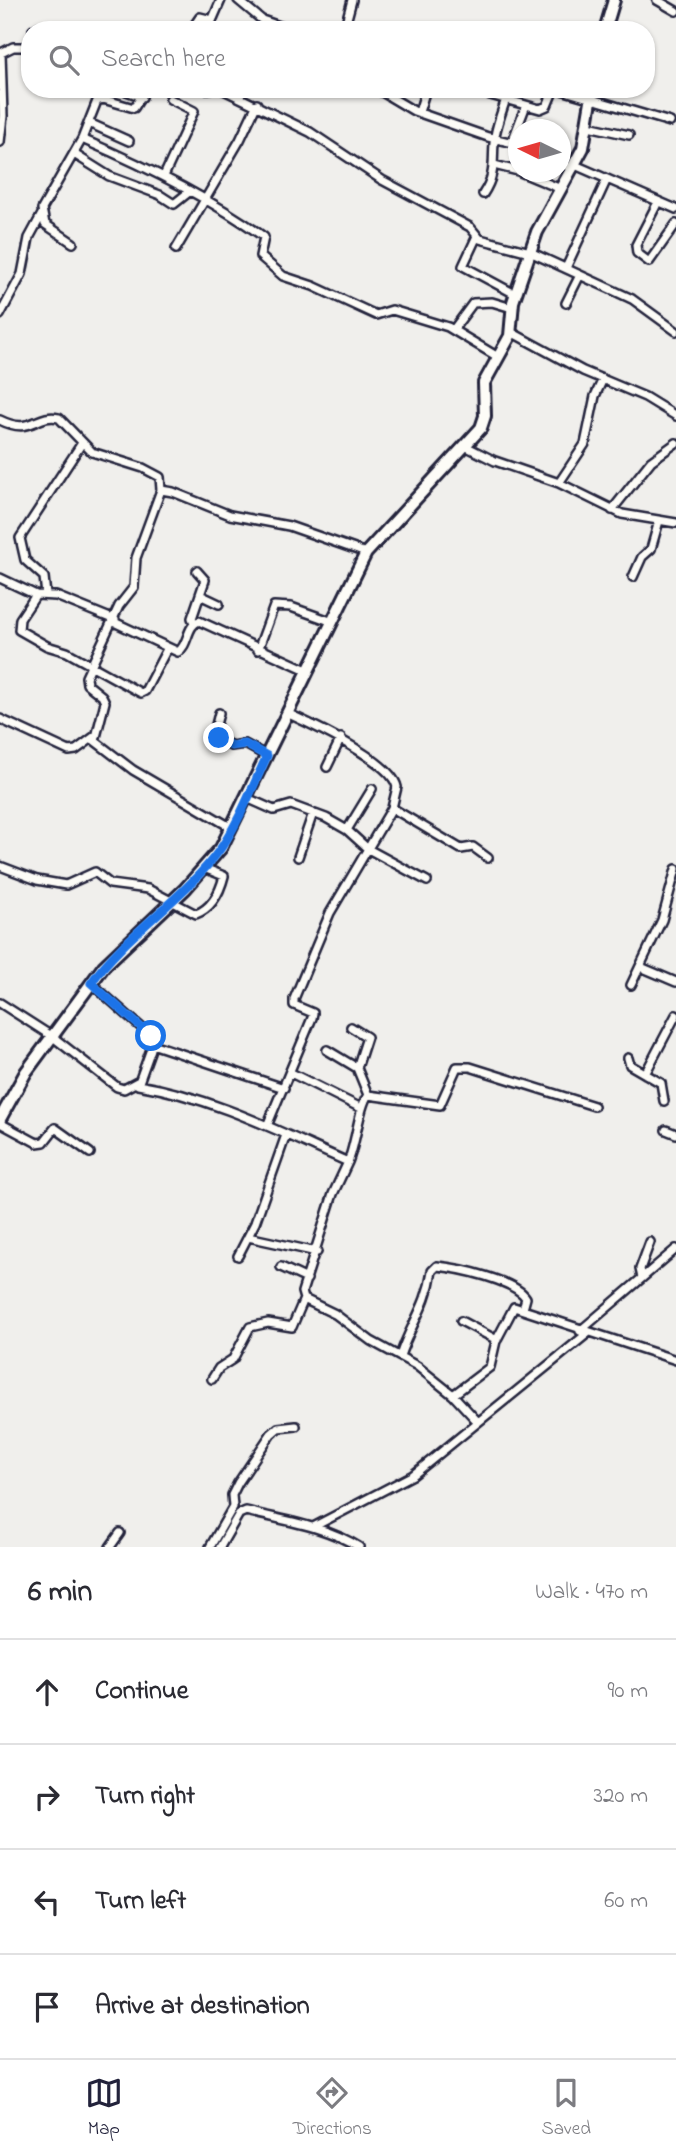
<!DOCTYPE html>
<html lang="en">
<head>
<meta charset="utf-8">
<style>
	body { margin:0; font-family:"Indie Flower",sans-serif; background:#f7f7f7; color:#2b2b33 }
	.compass { position:absolute; left:508px; top:119px; width:63px; height:63px; border-radius:50%; background:#fff; box-shadow:0 2px 5px #0004; rotate:275deg }
	.stop { position:absolute; width:21px; height:21px; margin:-16px; border:5px solid #1a73e8; border-radius:50%; background:#fff }
	.stop.end { background:#1a73e8; border-color:#fff; box-shadow:0 2px 7px #0008 }
	.list { margin:0; padding:0; list-style:none }
	h2 { display:flex; justify-content:space-between; align-items:center; height:91px; margin:0; padding:0 28px; font-size:30px }
	h2 small { font-size:23px; font-weight:400; color:#7c7c81 }
	.list li { display:grid; grid-template-columns:46px 1fr auto; gap:21px; align-items:center; box-sizing:border-box; height:105px; padding:0 28px; border-top:2px solid #e1e1e2 }
	.list b { display:block; font-size:26px; white-space:nowrap }
	.list em { font-size:23px; font-style:normal; color:#7c7c81 }
	.icon { flex:none; width:38px; height:38px; fill:none; stroke:currentColor; stroke-width:2; stroke-linecap:round; stroke-linejoin:round }
	.map { position:relative; flex:none; width:676px; height:1547px; overflow:hidden }
	.search { position:absolute; background:#fff; box-shadow:0 2px 5px #0004; left:21px; right:21px; top:21px; height:77px; display:flex; align-items:center; gap:18px; box-sizing:border-box; padding:0 24px; border-radius:28px; color:#7c7c81; font-size:26px }
	.sheet { height:511px; background:#fff }
	nav { display:flex; justify-content:space-around; align-items:center; box-sizing:border-box; height:98px; border-top:2px solid #e1e1e2; background:#fff; font-size:19px; color:#7c7c81 }
	nav a { display:grid; justify-items:center; gap:4px }
	nav .on { color:#22223b }
	.map>svg:first-child { display:block }
	.lines { fill:none; stroke-linecap:round; stroke-linejoin:round }
	.street-casing { stroke:#22223b; stroke-width:12 }
	.secondary-casing { stroke:#22223b; stroke-width:16 }
	.street { stroke:#fdfcf7; stroke-width:7 }
	.secondary { stroke:#fdfcf7; stroke-width:10 }
	.route { stroke:#1a73e8; stroke-width:9 }
</style>
</head>
<body>
<div class="map">
<svg width="676" height="1547" viewBox="0 0 676 1547">
	<rect width="100%" height="100%" fill="#f0efec"/>
	<filter id="ink" filterUnits="userSpaceOnUse"><feTurbulence type="fractalNoise" baseFrequency=".0143" numOctaves="2"/><feDisplacementMap in="SourceGraphic" scale="14" xChannelSelector="R" yChannelSelector="G"/><feConvolveMatrix kernelMatrix="1 2 1 2 8 2 1 2 1" color-interpolation-filters="sRGB"/></filter>
	<g filter="url(#ink)">
		<g class="lines">
			<g class="street-casing">
				<path id="street" d="M238,0L262,20L291,30
					M657,0L676,11
					M33,30L39,27L51,30
					M191,30L200,17L212,20
					M208,30L221,0
					M344,30L352,0
					M121,89L142,97
					M198,89H209
					M222,89L310,132L382,180L470,227L480,239L530,252L632,299L676,331
					M377,89L414,111L488,137L518,144
					M469,89L540,109L547,106L554,89
					M558,89L670,122
					M419,112L426,89
					M89,123L129,141
					M588,126L629,135
					M82,139C145,166 209,197 264,237L260,256L283,276L313,286L376,315L392,310L448,327L498,357
					M0,142L3,116L1,53L13,47H26L30,42
					M512,142L526,105
					M74,154L109,176L160,195L174,204L189,192
					M560,163L573,169
					M494,165L518,171
					M575,165L676,209
					M520,172L561,189
					M164,176L194,111L170,99
					M483,194C498,172 491,157 495,136C497,124 502,111 506,99
					M658,202L636,245L637,253L649,262L676,224
					M477,236L463,266L515,294
					M73,243L45,224L42,209L82,139L97,101L103,99L134,108L146,89
					M176,249L240,140L257,104
					M566,268L607,179
					M566,303L580,275
					M0,315L22,274L29,238L42,214
					M453,330L473,303L492,302L512,308
					M511,332L583,371L645,397L676,416
					M0,420C32,436 35,413 59,418L92,452L143,468L160,477L161,490L136,558L134,587L119,606L86,677L87,684L102,696L105,702L95,741L133,770L232,828
					M465,446L495,461L559,483L622,514L676,523
					M559,483L585,444L595,396L603,379
					M161,490L173,492L230,515L289,526L366,553
					M612,510L651,461L676,443
					M633,577L642,557L651,549L659,521
					M0,578L36,595L56,596L115,620
					M36,595L20,619L19,630L47,646L67,652L141,693L145,691L167,649
					M46,595L44,577L25,560L20,538L82,443
					M200,595L219,604
					M114,622L178,652C189,645 186,626 199,621L309,671
					M194,623L192,618L205,580L197,571
					M258,650L274,606L291,607L333,622
					M219,713L216,725L221,740L231,746L245,744L267,756
					M0,719L69,751L76,750L95,736
					M327,767L341,738
					M247,798L274,810L291,805L326,818L347,830L368,849L427,881
					M392,808L461,849L473,847L488,858
					M347,830L372,789
					M298,857L313,813
					M0,866L37,880L66,885L95,872L110,884L148,889L196,914C212,908 220,892 224,876L204,868
					M641,964L643,968L676,982
					M91,983L151,1036V1049L138,1085C212,1097 280,1132 348,1162L333,1194L302,1292L304,1299L335,1314L371,1341L417,1366L453,1395L490,1367L496,1341L514,1307L676,1360
					M631,985L662,920L676,869
					M0,1003L53,1037L117,1087L124,1089L137,1082
					M351,1027L367,1037L357,1068L368,1095
					M152,1044L284,1088
					M327,1050L357,1068
					M628,1058L630,1065L661,1083L664,1101
					M291,1073L361,1108
					M645,1074L676,1015
					M0,1123L37,1143L44,1142L55,1128L90,1153
					M267,1126L312,1018L313,1013L294,1005V999L330,913L392,808L397,787C392,762 313,725 289,714
					M666,1130L676,1134
					M348,1162C356,1144 359,1106 368,1095L440,1105L457,1067H470L594,1106
					M248,1237L317,1252
					M238,1256L255,1223L286,1135
					M281,1267L307,1279
					M642,1278L640,1269L650,1242
					M461,1321L497,1340
					M580,1331L676,1249
					M400,1356C410,1325 427,1306 432,1271L437,1266C458,1268 515,1280 526,1298L523,1309
					M212,1379L219,1368L233,1359L250,1327L268,1323L292,1327L304,1299
					M453,1395L478,1422
					M315,1526L413,1475L588,1333
					M110,1547L120,1533
					M210,1547L233,1507L232,1495L238,1483L271,1434L278,1428L296,1426
					M220,1547L239,1514L246,1511C285,1521 325,1526 359,1547"/>
			</g>
			<g class="secondary-casing">
				<path id="secondary" d="M605,30L614,0
					M0,1119L26,1072L104,966L185,889L221,848L366,553L481,428L485,416L484,383L510,336L513,302L537,232L583,148L593,89"/>
			</g>
			<use href="#street" class="street"/>
			<use href="#secondary" class="secondary"/>
		</g>
	</g>
	<g class="lines" filter="url(#ink)">
		<path class="route" d="M151,1036L91,983C127,932 185,899 221,848C240,820 253,786 267,756L245,744L231,746L219,738"/>
	</g>
</svg>
<svg class="compass" viewBox="-18 -18 36 36"><path d="M0-13l5 13h-10z" fill="#e53935"/><path d="M0 13l5-13h-10z" fill="#7c7c81"/></svg>
<div class="stop" style="left:151px;top:1036px"></div>
<div class="stop end" style="left:219px;top:738px"></div>
<div class="search"><svg class="icon" aria-label="search" viewBox="0 0 24 24"><circle cx="10" cy="10" r="6"/><path d="M15 15l6 6"/></svg>Search here</div>
</div>
<section class="sheet">
<h2>6 min<small>Walk · 470 m</small></h2>
<ul class="list">
<li><svg class="icon" aria-label="ahead" viewBox="0 0 24 24"><path d="M12 20V5M6 11l6-6 6 6"/></svg><div><b>Continue</b></div><em>90 m</em></li>
<li><svg class="icon" aria-label="right" viewBox="0 0 24 24"><path d="M7 20v-9h11M14 6l5 5-5 5"/></svg><div><b>Turn right</b></div><em>320 m</em></li>
<li><svg class="icon" aria-label="left" viewBox="0 0 24 24"><path d="M17 20v-9H6M10 6l-5 5 5 5"/></svg><div><b>Turn left</b></div><em>60 m</em></li>
<li><svg class="icon" aria-label="arrive" viewBox="0 0 24 24"><path d="M6 21V4h12l-3 4 3 4H6"/></svg><div><b>Arrive at destination</b></div></li>
</ul>
</section>
<nav>
<a class="on"><svg class="icon" aria-label="map" viewBox="0 0 24 24"><path d="M3 6l6-2 6 2 6-2v14l-6 2-6-2-6 2zM9 4v14M15 6v14"/></svg>Map</a>
<a><svg class="icon" aria-label="directions" viewBox="0 0 24 24"><path d="M12 3l9 9-9 9-9-9zM9 14v-3h6M13 9l2 2-2 2"/></svg>Directions</a>
<a><svg class="icon" aria-label="saved" viewBox="0 0 24 24"><path d="M7 4h10v16l-5-4-5 4z"/></svg>Saved</a>
</nav>
</body>
</html>
